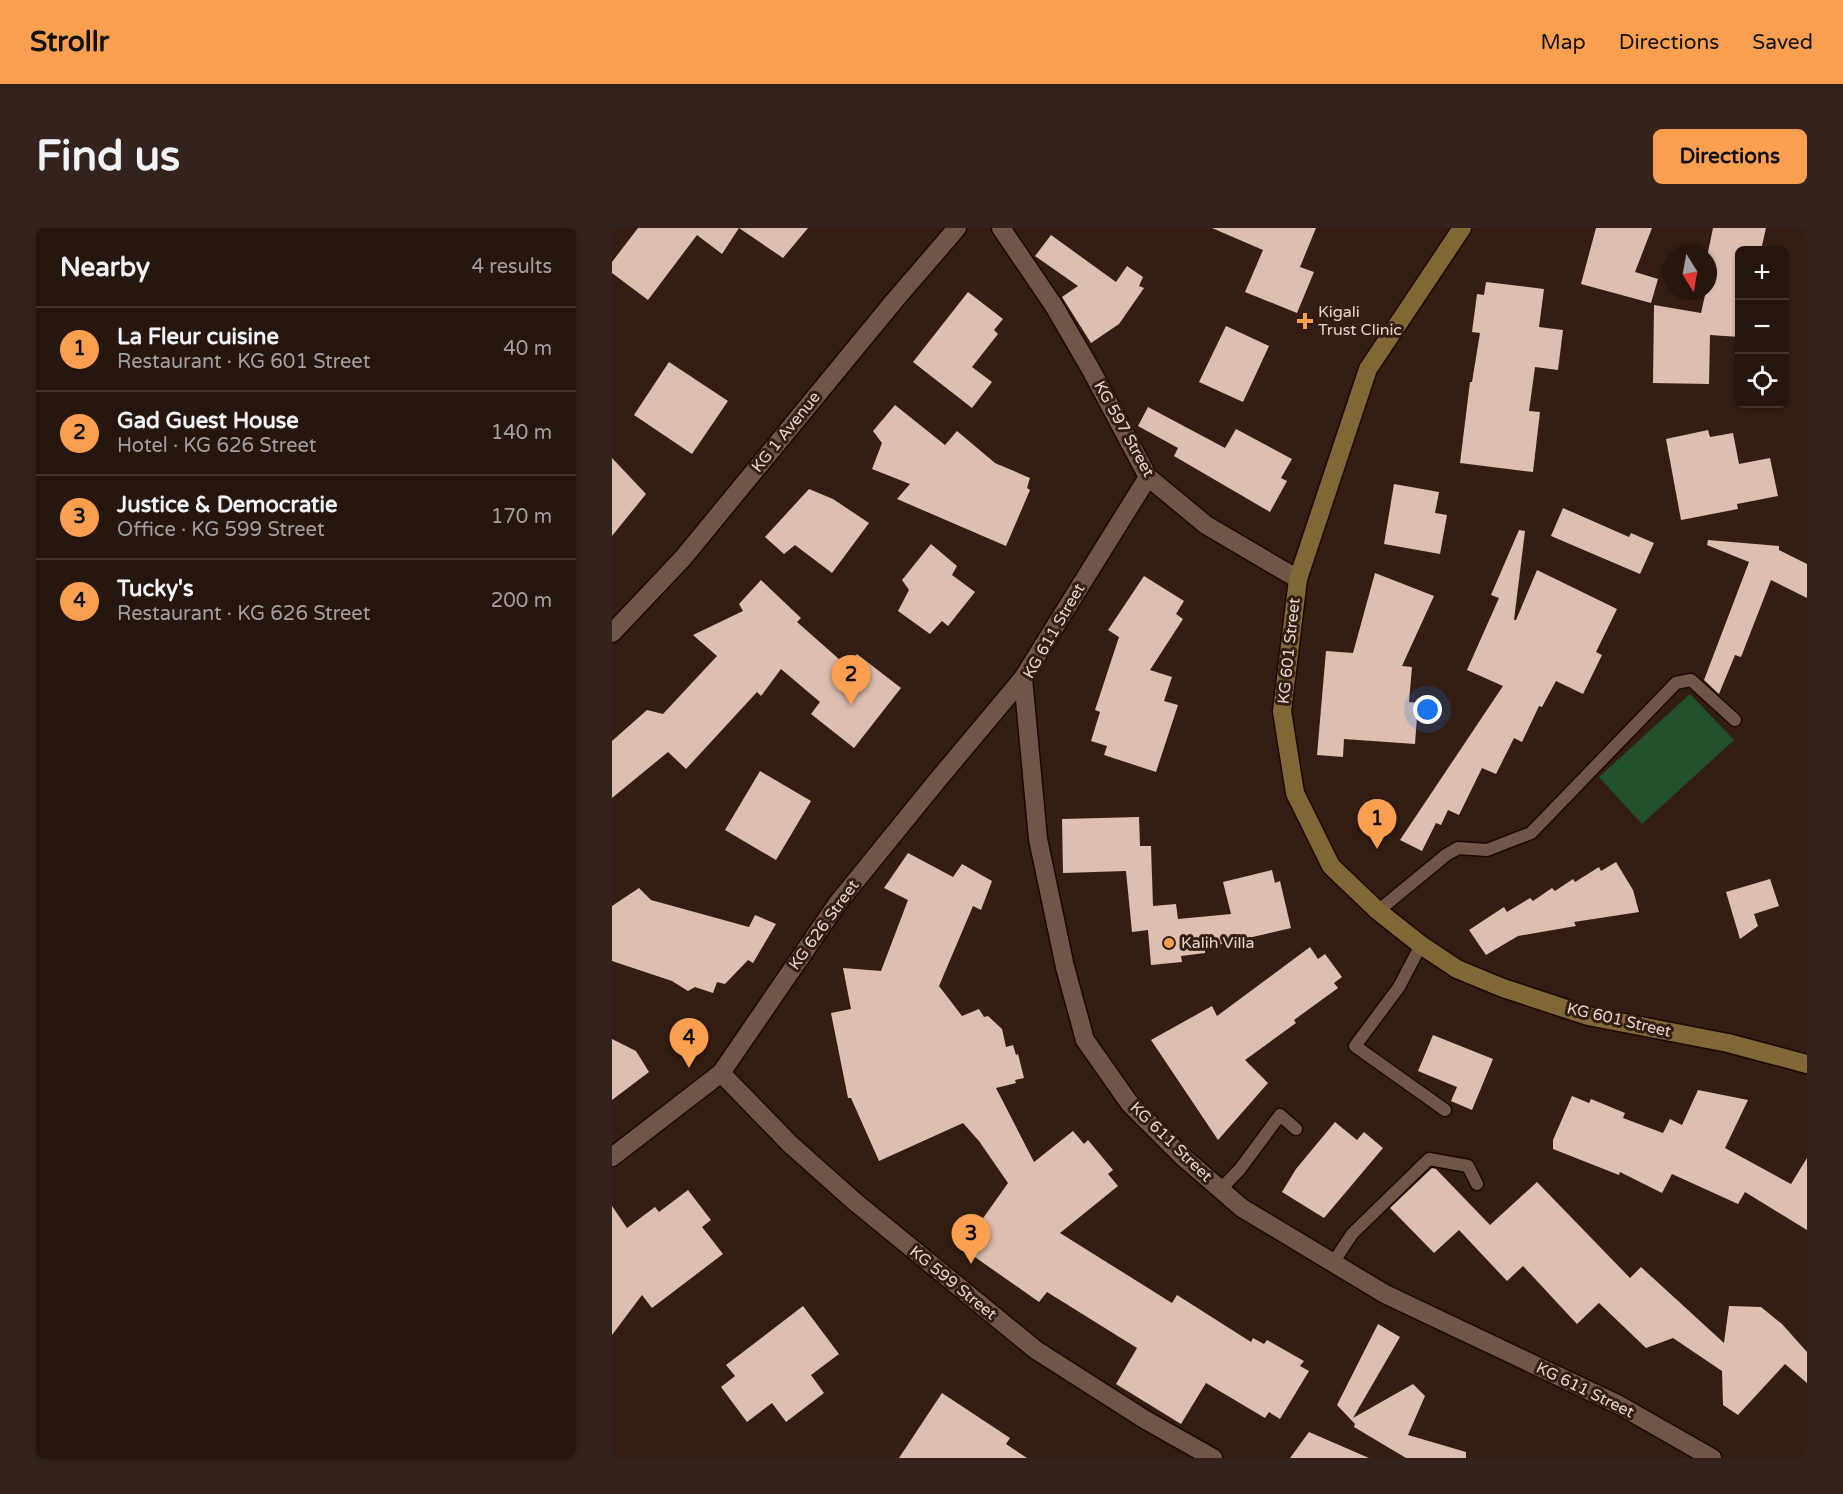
<!DOCTYPE html>
<html lang="en">
<head>
<meta charset="utf-8">
<style>
	body { margin:0; font-family:"Varela Round",sans-serif; background:#33231c; color:#f1f3f6 }
	.controls { position:absolute; right:18px; top:18px; display:grid; overflow:hidden; border-radius:9px; box-shadow:0 2px 4px #0004 }
	.controls button { width:54px; height:54px; display:grid; place-items:center; padding:0; border:0; border-bottom:2px solid #43352e; background:#27160e; color:#f1f3f6; font:30px sans-serif }
	.compass { position:absolute; left:1051px; top:18px; width:54px; height:54px; border-radius:50%; background:#27160e; box-shadow:0 2px 4px #0004; rotate:169deg }
	.you { position:absolute; left:816px; top:482px; width:21px; height:21px; margin:-15px; border:4px solid #fff; border-radius:50%; background:#1a73e8; box-shadow:0 0 0 9px #1a73e833 }
	.badge { display:grid; place-items:center; width:39px; height:39px; border-radius:50%; background:#fa9f4f; color:#111; font-size:20px; font-weight:700 }
	.pin { position:absolute; translate:-50% -50px; filter:drop-shadow(0 2px 3px #0008) }
	.pin::after { content:''; position:absolute; top:32px; width:21px; height:18px; background:inherit; clip-path:polygon(0 0,100% 0,50% 100%) }
	.list { margin:0; padding:0; list-style:none }
	h2 { display:flex; justify-content:space-between; align-items:center; height:78px; margin:0; padding:0 24px; font-size:26px }
	h2 small { font-size:20px; font-weight:400; color:#a49f9e }
	.list li { display:grid; grid-template-columns:39px 1fr auto; gap:18px; align-items:center; box-sizing:border-box; height:84px; padding:0 24px; border-top:2px solid #43352e }
	.list b { display:block; font-size:22px; white-space:nowrap }
	.list p { margin:0; font-size:20px; white-space:nowrap; color:#a49f9e }
	.list em { font-size:20px; font-style:normal; color:#a49f9e }
	.icon { flex:none; width:33px; height:33px; fill:none; stroke:currentColor; stroke-width:2; stroke-linecap:round; stroke-linejoin:round }
	.map { position:relative; flex:none; width:1195px; height:1230px; overflow:hidden; border-radius:9px }
	header { display:flex; align-items:center; gap:36px; box-sizing:border-box; height:84px; padding:0 30px; background:#fa9f4f; color:#111 }
	header strong { font-size:28px }
	nav { display:flex; gap:33px; margin-inline-start:auto; font-size:21px }
	.intro { display:flex; align-items:center; justify-content:space-between; box-sizing:border-box; height:144px; padding:0 36px }
	h1 { margin:0; font-size:42px }
	.button { padding:15px 27px; border-radius:9px; background:#fa9f4f; color:#111; font-size:21px; font-weight:700 }
	main { display:flex; gap:36px; padding:0 36px }
	aside { flex:1; background:#27160e; border-radius:9px; box-shadow:0 2px 4px #0004 }
	.map>svg:first-child { display:block }
	.garden { fill:#20512a }
	.building { fill:#ddbfb1 }
	.lines { fill:none; stroke-linecap:round; stroke-linejoin:round }
	.service-casing { stroke:#1b0801; stroke-width:15 }
	.minor-casing { stroke:#1b0801; stroke-width:21 }
	.tertiary-casing { stroke:#1b0801; stroke-width:21 }
	.secondary-casing { stroke:#1b0801; stroke-width:21 }
	.service { stroke:#6f5649; stroke-width:12 }
	.minor { stroke:#6f5649; stroke-width:18 }
	.tertiary { stroke:#6f5649; stroke-width:18 }
	.secondary { stroke:#7f6736; stroke-width:18 }
	.poi-dot { fill:#fa9f4f; stroke:#341e13; stroke-width:2 }
	.labels { text-anchor:middle; dominant-baseline:central; stroke-width:6; stroke-linejoin:round; paint-order:stroke }
	.poi-label { font-size:16px; fill:#e4d5ce; stroke:#341e13; text-anchor:start }
	.street-label { font-size:16px; fill:#e4d5ce; stroke:#341e13 }
</style>
</head>
<body>
<header>
<strong>Strollr</strong>
<nav><a>Map</a><a>Directions</a><a>Saved</a></nav>
</header>
<div class="intro"><h1>Find us</h1><a class="button">Directions</a></div>
<main>
<aside>
<h2>Nearby<small>4 results</small></h2>
<ul class="list">
<li><span class="badge">1</span><div><b>La Fleur cuisine</b><p>Restaurant · KG 601 Street</p></div><em>40 m</em></li>
<li><span class="badge">2</span><div><b>Gad Guest House</b><p>Hotel · KG 626 Street</p></div><em>140 m</em></li>
<li><span class="badge">3</span><div><b>Justice &amp; Democratie</b><p>Office · KG 599 Street</p></div><em>170 m</em></li>
<li><span class="badge">4</span><div><b>Tucky's</b><p>Restaurant · KG 626 Street</p></div><em>200 m</em></li>
</ul>
</aside>
<div class="map">
<svg width="1195" height="1230" viewBox="0 0 1195 1230">
	<rect width="100%" height="100%" fill="#341e13"/>
	<path class="garden" d="M1078,466L1122,512L1030,596L987,549Z"/>
	<path class="building" d="M26,0H127L110,26L85,7L36,72L0,45V34Z
		M127,0H196L171,30Z
		M600,0H704L688,39L702,44L685,85L633,64L651,22Z
		M984,0H1040L1023,44L1046,51L1039,75L969,56Z
		M1101,0H1154L1149,22H1128V109L1098,107L1097,156L1041,155L1042,77L1089,85L1094,63H1096V24Z
		M439,7L504,54L515,38L531,49L527,58L532,60L507,96L479,115L450,69L466,58L423,28Z
		M874,54L932,61L927,99L951,102L946,142L923,139L917,183L928,184L921,244L848,235L858,154H860L868,105L860,104L865,66L872,67Z
		M356,64L391,91L382,102L386,106L360,139L380,154L360,180L301,134Z
		M614,98L657,118L631,174L587,154Z
		M57,134L116,173L80,226L22,187Z
		M283,177L333,217L345,203L383,235L418,250L415,260L418,262L394,318L285,271L298,256L260,241L270,215L261,203Z
		M536,179L613,220L624,201L680,231L669,250L675,253L658,284L562,228L566,220L526,198Z
		M1096,202L1098,209L1121,205L1127,236L1158,230L1166,268L1125,276L1126,281L1069,292L1054,211Z
		M0,230L34,266L0,308Z
		M782,256L827,264L823,285L835,287L828,326L772,316Z
		M197,261L221,271L257,295L220,345L183,317L172,326L153,309Z
		M951,280L1017,309L1019,305L1042,315L1028,346L939,308Z
		M907,302L913,303L902,392H904L925,342L1005,381L984,424L990,427L971,466L944,453L930,479L927,478L910,514L902,510L884,546L870,540L847,587L836,582L829,597L824,595L810,623L788,612L891,458L855,442L887,370L879,367Z
		M1096,312L1167,318V322L1195,336V370L1159,352L1129,429L1123,427L1107,466L1092,452L1137,334L1095,317Z
		M319,316L345,338L340,347L363,364L336,398L330,393L318,406L286,383L297,362L290,352Z
		M763,345L822,368L790,438L800,439L797,474L806,475L803,516L732,511L731,529L705,527L714,423L741,425Z
		M532,348L572,373L564,386L571,391L538,442L560,449L552,473L566,477L544,544L492,527L495,518L479,513L488,484L483,482L507,409L496,402Z
		M149,352L189,390L185,394L236,439L245,426L289,460L242,520L199,486L208,474L169,441L149,468L145,464L74,541L56,524L0,570V513L35,482L51,486L105,428L81,407L131,383L127,376Z
		M148,543L199,573L164,632L113,602Z
		M527,589L528,618H539L541,678L564,676L566,691L619,686L611,654L660,642L663,655L668,653L679,700L593,720V725L569,728L570,734L539,737L536,702L520,704L514,643L451,645L450,591Z
		M296,625L341,649L350,636L380,653L369,682L361,678L327,758L350,788L367,781L372,789L376,788L390,801L394,819L401,817L404,827L406,826L412,850L403,852L404,855L384,860L422,934L461,903L472,916L476,912L501,942L496,946L506,958L448,1005L560,1075L565,1067L639,1114L641,1110L652,1116L655,1112L692,1133L688,1138L697,1143L668,1191L657,1184L653,1190L594,1155L569,1196L504,1156L525,1120L435,1064L427,1074L350,1020L396,955L367,913L351,895L267,933L239,870H236L219,785L239,781L231,740L269,743L296,672L272,660Z
		M1004,634L1021,662L1027,684L962,694L964,698L906,708L874,727L857,702L892,679L895,684L918,670L921,673L940,660L943,663L961,651L963,654L987,639L989,643Z
		M1158,651L1167,678L1142,686L1146,698L1128,711L1114,664Z
		M27,660L39,672L137,699L143,687L164,696L141,735L136,732L113,756L105,754L101,765L83,759L76,763L60,753L0,733V678Z
		M698,719L706,731L713,726L730,749L722,755L726,760L682,792L684,795L633,832L656,855L606,912L539,812L600,778L605,788Z
		M821,807L881,831L860,882L839,873L845,859L806,843Z
		M0,811L24,823L37,844L0,872Z
		M1086,862L1136,872L1113,920L1179,956L1195,930V1002L1133,964L1126,976L1060,946L1050,965L1008,944L1007,947L941,921V912L960,868L977,875L979,871L1013,885L1011,890L1051,905L1058,891L1070,897Z
		M723,894L745,912L752,904L771,920L712,990L670,964L684,941Z
		M820,940L824,941L878,997L925,954L1018,1050L1029,1039L1112,1115L1117,1078L1149,1079L1170,1096L1195,1124V1155L1173,1136L1126,1187L1111,1177L1110,1143L1061,1110L1034,1120L987,1075L965,1096L911,1038L895,1053L847,1002L822,1025L778,980Z
		M76,962L99,992L90,999L111,1026L40,1080L30,1067L0,1107V978L15,1000L43,979L47,984Z
		M191,1078L227,1126L199,1147L212,1165L174,1194L160,1175L135,1194L109,1159L123,1148L114,1137Z
		M766,1096L788,1109L741,1190L801,1156L813,1168L796,1207L854,1224V1230H794L742,1199L743,1196L725,1177Z
		M330,1165L398,1210L394,1216L415,1230H287Z
		M697,1204L757,1230H678Z"/>
	<g class="lines">
		<g class="service-casing">
			<path id="service" d="M766,683L834,627L846,620L875,622L919,605L1064,455L1079,452L1123,492
				M809,717L787,759L743,818L833,882
				M608,962L628,941L668,887L684,901
				M721,1035L740,1006L817,931L856,938L865,956"/>
		</g>
		<g class="minor-casing">
			<path id="minor" d="M389,0L442,78L478,140L536,249L594,297L686,351
				M536,249L411,450L426,611L453,739L473,812L518,876L571,929L630,980L773,1066L1007,1177L1100,1230
				M109,845L178,916L242,973L424,1122L532,1191L601,1230
				M0,929L109,845L225,676L324,554L411,450"/>
		</g>
		<g class="tertiary-casing">
			<path id="tertiary" d="M0,405L71,330L283,72L345,0"/>
		</g>
		<g class="secondary-casing">
			<path id="secondary" d="M850,0L756,141L686,351L670,483L683,565L719,638L766,683L809,717L845,741L891,760L976,788L1116,815L1195,836"/>
		</g>
		<use href="#service" class="service"/>
		<use href="#minor" class="minor"/>
		<use href="#tertiary" class="tertiary"/>
		<use href="#secondary" class="secondary"/>
	</g>
	<g class="poi-dot">
		<path d="M690 84h6v6h6v6h-6v6h-6v-6h-6v-6h6z"/>
		<circle cx="557" cy="715" r="6"/>
	</g>
	<g class="labels">
		<g class="poi-label">
			<text x="706" y="84">Kigali<tspan x="706" dy="18">Trust Clinic</tspan></text>
			<text x="569" y="715">Kalih Villa</text>
		</g>
		<g class="street-label">
			<text transform="translate(512 201) rotate(61)">KG 597 Street</text>
			<text transform="translate(174 204) rotate(-51)">KG 1 Avenue</text>
			<text transform="translate(442 403) rotate(-60)">KG 611 Street</text>
			<text transform="translate(677 423) rotate(-84)">KG 601 Street</text>
			<text transform="translate(212 697) rotate(-54)">KG 626 Street</text>
			<text transform="translate(1007 792) rotate(13)">KG 601 Street</text>
			<text transform="translate(559 914) rotate(44)">KG 611 Street</text>
			<text transform="translate(341 1055) rotate(39)">KG 599 Street</text>
			<text transform="translate(973 1162) rotate(26)">KG 611 Street</text>
		</g>
	</g>
</svg>
<div class="controls">
<button>+</button>
<button>−</button>
<button><svg class="icon" aria-label="locate" viewBox="0 0 24 24"><circle cx="12" cy="12" r="6"/><path d="M12 2v4M12 18v4M2 12h4M18 12h4"/></svg></button>
</div>
<svg class="compass" viewBox="-18 -18 36 36"><path d="M0-13l5 13h-10z" fill="#e53935"/><path d="M0 13l5-13h-10z" fill="#a49f9e"/></svg>
<div class="you"></div>
<div class="pin badge" style="left:765px;top:621px">1</div>
<div class="pin badge" style="left:239px;top:477px">2</div>
<div class="pin badge" style="left:359px;top:1036px">3</div>
<div class="pin badge" style="left:77px;top:840px">4</div>
</div>
</main>
</body>
</html>
